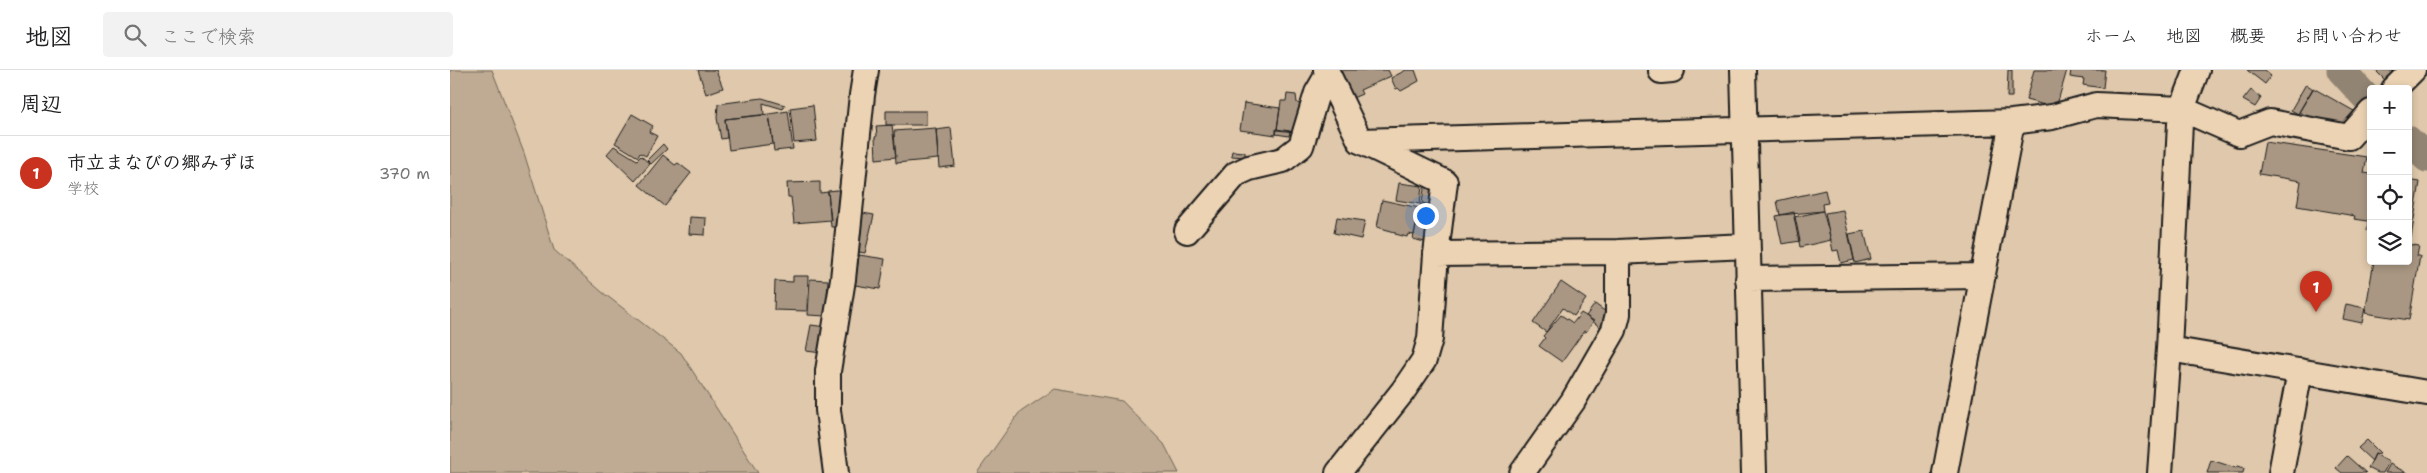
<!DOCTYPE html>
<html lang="ja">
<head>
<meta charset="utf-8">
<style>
	body { margin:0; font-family:"Shantell Sans","Klee One",sans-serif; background:#f2f2f2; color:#202124 }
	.controls { position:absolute; right:15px; top:15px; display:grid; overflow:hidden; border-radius:5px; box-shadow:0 2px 8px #0003 }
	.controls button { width:45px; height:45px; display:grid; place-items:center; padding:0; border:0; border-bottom:1px solid #e0e0e0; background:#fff; color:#202124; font:25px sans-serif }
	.you { position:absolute; left:975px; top:145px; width:18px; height:18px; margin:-12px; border:4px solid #fff; border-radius:50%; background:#1a73e8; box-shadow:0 0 0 8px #1a73e833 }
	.badge { display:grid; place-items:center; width:32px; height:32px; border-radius:50%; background:#c8321e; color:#fff; font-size:16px; font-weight:700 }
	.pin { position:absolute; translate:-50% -41px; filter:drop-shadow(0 1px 2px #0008) }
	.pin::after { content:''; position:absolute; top:26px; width:18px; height:15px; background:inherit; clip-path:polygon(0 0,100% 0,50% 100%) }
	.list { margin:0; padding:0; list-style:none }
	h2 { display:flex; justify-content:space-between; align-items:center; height:65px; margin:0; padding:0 20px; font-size:21px }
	h2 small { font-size:16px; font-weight:400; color:#757577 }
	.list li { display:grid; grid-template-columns:32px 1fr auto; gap:15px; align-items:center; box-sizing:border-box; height:75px; padding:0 20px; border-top:1px solid #e0e0e0 }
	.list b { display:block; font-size:19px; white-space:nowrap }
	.list p { margin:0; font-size:16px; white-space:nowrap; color:#757577 }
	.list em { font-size:16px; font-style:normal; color:#757577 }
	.icon { flex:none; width:28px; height:28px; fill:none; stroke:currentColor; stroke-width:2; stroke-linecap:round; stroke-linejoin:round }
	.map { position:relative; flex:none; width:1977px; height:403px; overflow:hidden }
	header { display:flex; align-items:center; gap:30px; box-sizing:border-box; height:70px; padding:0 25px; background:#fff; border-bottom:1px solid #e0e0e0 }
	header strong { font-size:24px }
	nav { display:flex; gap:28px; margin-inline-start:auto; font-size:18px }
	.search { width:350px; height:45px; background:#f2f2f2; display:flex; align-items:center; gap:12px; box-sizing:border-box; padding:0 18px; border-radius:5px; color:#757577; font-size:19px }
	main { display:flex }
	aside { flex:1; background:#fff }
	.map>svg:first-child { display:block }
	.green { fill:#bfab93; stroke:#6e6458 }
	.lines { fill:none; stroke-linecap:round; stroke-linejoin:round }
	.river { stroke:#928472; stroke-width:29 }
	.building { fill:#a99783; stroke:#1c1c1c }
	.minor-casing { stroke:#1c1c1c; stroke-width:28 }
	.minor { stroke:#ecd3b4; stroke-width:24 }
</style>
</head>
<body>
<header>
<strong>地図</strong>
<div class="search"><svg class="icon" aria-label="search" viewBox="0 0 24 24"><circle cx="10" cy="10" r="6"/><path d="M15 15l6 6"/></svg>ここで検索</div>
<nav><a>ホーム</a><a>地図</a><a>概要</a><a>お問い合わせ</a></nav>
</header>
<main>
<aside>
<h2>周辺<small></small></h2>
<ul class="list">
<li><span class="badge">1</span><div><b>市立まなびの郷みずほ</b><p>学校</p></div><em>370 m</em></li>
</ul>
</aside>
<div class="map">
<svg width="1977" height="403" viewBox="0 0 1977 403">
	<rect width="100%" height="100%" fill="#dfc8ab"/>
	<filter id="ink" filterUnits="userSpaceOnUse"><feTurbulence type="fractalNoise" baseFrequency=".02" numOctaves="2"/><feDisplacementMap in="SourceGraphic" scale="10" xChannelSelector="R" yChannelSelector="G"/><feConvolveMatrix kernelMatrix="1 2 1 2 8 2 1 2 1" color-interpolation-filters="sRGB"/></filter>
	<g filter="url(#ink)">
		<path class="green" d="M0,0H42L74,83L104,180L152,222L231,283L308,403H0Z
			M605,319L672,331L714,374L729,403H527L569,343Z"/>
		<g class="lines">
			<path class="river" d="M1891,0L1921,33
				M1958,70L1977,88"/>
		</g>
		<path class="building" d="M248,0H266L273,18L256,24Z
			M885,0H938L941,6L910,20L912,24L898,30Z
			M956,0H965L969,11L951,21L948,18L946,19L941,8Z
			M1558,0H1562V27H1557Z
			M1584,0H1617L1606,38L1576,30Z
			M1621,0H1655L1653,18L1633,15L1634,9L1620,7Z
			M1797,0H1814L1821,6L1815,14Z
			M1925,0H1939L1942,3L1935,10Z
			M1856,14L1863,19L1848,44L1841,40Z
			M1863,18L1904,41L1897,52L1895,51L1892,57L1882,56L1866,47L1864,50L1849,42Z
			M1801,20L1811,28L1805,37L1793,30Z
			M837,24L846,25L847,33L853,34L845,62L827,60L831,31H836Z
			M312,28L335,35L333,39L313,33L314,45L275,49L277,68L271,69L267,48L268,34Z
			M794,33L830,38L826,65L790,60Z
			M363,35L367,71L344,73L340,38Z
			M338,41L343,79L324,81L319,44Z
			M436,41H476V55H436Z
			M182,44L203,56L199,62L207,66L196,86L190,83L188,87L165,73Z
			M319,44L323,74L279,80L275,49Z
			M442,55L446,87L426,89L425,67L427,66L426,56Z
			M486,58L488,89L446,93L444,61Z
			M501,58L505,96L489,98L486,60Z
			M826,59L840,61L839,66L826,64Z
			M1815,72L1917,87L1914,103L1921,104V161H1917L1918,151L1904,149L1905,146L1847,136L1851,111L1809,104Z
			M213,74L217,79L201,94L197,90Z
			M164,76L187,90L191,86L200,94L185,111L157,84Z
			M782,81L795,82V87L781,86Z
			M213,85L225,95L228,93L241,103L215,136L189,115Z
			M1958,110L1970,112L1961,168H1958Z
			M370,112V123L378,122L381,150L344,153L341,127H338L337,113Z
			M975,112L988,117L985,136L972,133Z
			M949,113L972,116L970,134L946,130Z
			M396,119V156L381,157L378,121Z
			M1375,120L1378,133L1372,134L1373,141L1330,145L1327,131Z
			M932,130L970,138L964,165L958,164L957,167L945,164V162L927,157Z
			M971,134L985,137L978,173L963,169Z
			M1393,140L1404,190L1391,193L1388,180L1383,181L1375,143Z
			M1373,141L1381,170L1350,177L1344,147Z
			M407,142L424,145L415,183L403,181Z
			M1344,142L1350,171L1332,174L1326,146Z
			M240,147L256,148L255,165L239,164Z
			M887,147L915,151L911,169L884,163Z
			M1414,161L1421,189L1405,193L1399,164Z
			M1958,174L1969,176L1967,186H1970L1959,250L1915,243L1924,191H1958Z
			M409,185L435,189L430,219L405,215Z
			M343,206H358L357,241L324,240L325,211L343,212Z
			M360,209L378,210L376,246L358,245Z
			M1111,212L1136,229L1124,246L1113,238L1096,262L1083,253Z
			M1145,234L1160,245L1151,258L1136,246Z
			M1896,234L1915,238L1912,253L1893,249Z
			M1131,243L1144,251L1136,262L1134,261L1112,292L1089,276L1095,268L1093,266L1111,245L1123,253Z
			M361,255L376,257L372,283L356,281Z
			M1917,370L1930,383L1925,384L1922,391L1908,378Z
			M1925,384L1939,392L1933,403H1928L1918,398Z
			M1897,386L1916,403H1892L1886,398Z
			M1761,390L1786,398L1787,396L1794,398L1793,403H1757Z
			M1940,394L1957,403H1935Z"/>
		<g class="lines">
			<g class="minor-casing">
				<path id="minor" d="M876,0L910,71L995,112L986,184L980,269L974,290L953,321L888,403
					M1293,0L1304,403
					M1211,1L1222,0
					M1944,19L1963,0
					M910,71L1562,52L1602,47L1646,35L1732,39L1789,64L1820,52L1899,67L1921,42
					M737,161L786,104L799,98L833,90L851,76L867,23L878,4
					M986,184L1168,182L1297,176
					M1298,209L1532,206
					M1719,279L1977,323
					M386,403L378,340V301L393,209L412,25L416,0
					M1072,403L1123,331L1164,260L1168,244V182
					M1495,403L1562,52
					M1710,403L1719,279L1730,53L1732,39L1747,0
					M1831,403L1850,301"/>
			</g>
			<use href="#minor" class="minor"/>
		</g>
	</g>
</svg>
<div class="controls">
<button>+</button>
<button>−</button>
<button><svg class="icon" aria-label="locate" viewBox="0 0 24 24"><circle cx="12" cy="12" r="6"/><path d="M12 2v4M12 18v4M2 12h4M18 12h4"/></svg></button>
<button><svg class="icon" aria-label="layers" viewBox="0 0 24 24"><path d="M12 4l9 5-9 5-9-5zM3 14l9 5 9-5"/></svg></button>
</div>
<div class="you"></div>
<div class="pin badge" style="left:1866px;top:242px">1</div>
</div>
</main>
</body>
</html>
